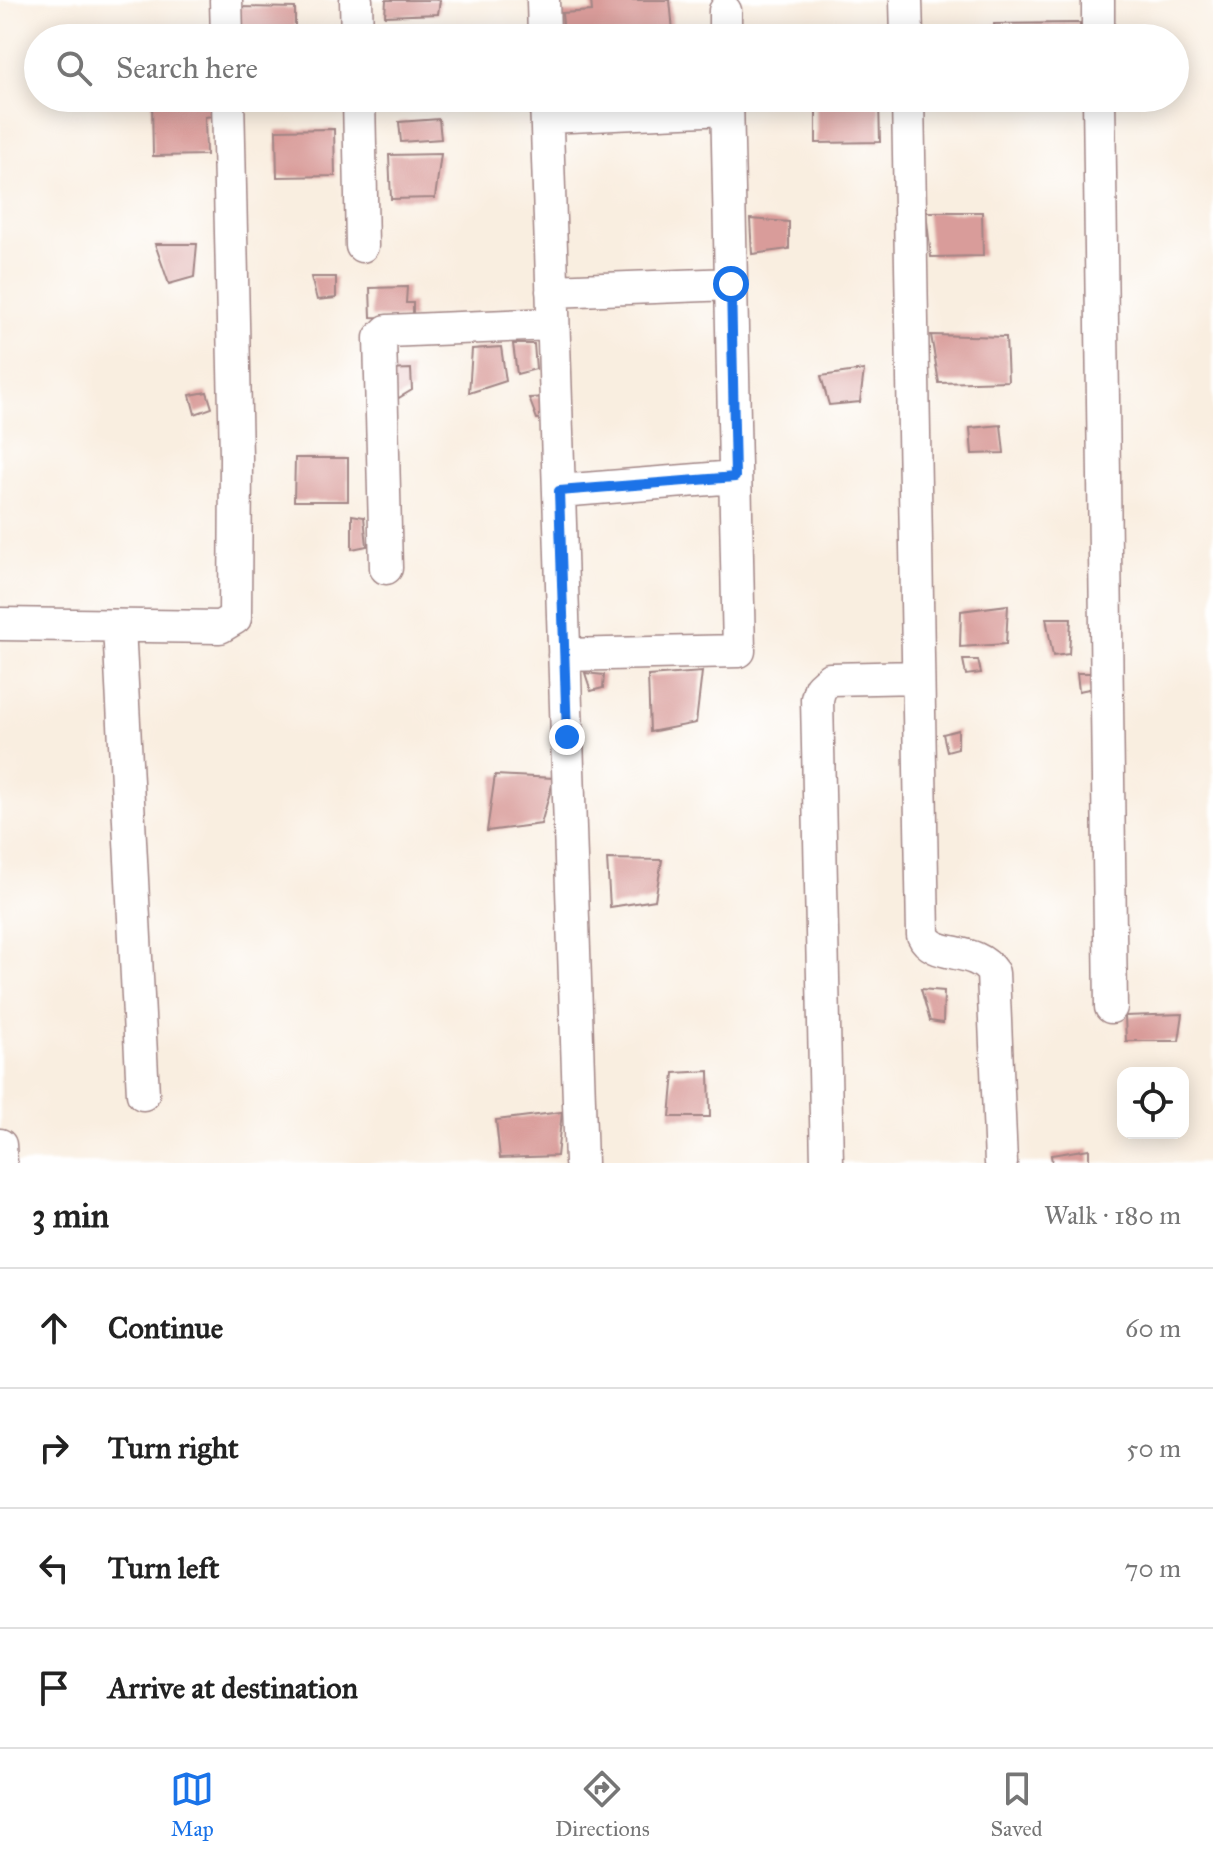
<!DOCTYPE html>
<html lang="en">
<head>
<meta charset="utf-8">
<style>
	body { margin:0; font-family:"IM FELL Great Primer",serif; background:#f6f6f6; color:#222 }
	.controls { position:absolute; right:24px; bottom:24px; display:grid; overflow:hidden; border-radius:16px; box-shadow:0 4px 20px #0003 }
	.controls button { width:72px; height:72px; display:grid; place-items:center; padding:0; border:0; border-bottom:2px solid #e0e0e0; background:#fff; color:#222; font:40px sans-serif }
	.stop { position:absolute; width:24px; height:24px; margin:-18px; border:6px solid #1a73e8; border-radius:50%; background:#fff }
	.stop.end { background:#1a73e8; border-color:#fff; box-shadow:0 2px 8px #0008 }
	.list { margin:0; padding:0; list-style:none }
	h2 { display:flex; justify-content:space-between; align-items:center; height:104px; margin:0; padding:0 32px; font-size:34px }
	h2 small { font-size:26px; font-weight:400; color:#767676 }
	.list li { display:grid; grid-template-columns:52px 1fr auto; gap:24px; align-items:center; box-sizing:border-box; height:120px; padding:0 32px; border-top:2px solid #e0e0e0 }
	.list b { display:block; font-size:30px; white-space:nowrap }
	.list em { font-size:26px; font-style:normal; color:#767676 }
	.icon { flex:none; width:44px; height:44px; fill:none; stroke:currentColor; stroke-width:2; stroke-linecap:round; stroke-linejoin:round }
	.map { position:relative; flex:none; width:1213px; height:1163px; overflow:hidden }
	.search { position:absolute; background:#fff; box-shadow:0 4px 20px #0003; left:24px; right:24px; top:24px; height:88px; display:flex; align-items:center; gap:20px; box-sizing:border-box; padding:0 28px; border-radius:44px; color:#767676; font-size:30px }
	.sheet { height:584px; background:#fff }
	nav { display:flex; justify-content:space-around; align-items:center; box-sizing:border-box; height:112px; border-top:2px solid #e0e0e0; background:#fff; font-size:22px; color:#767676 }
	nav a { display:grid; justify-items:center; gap:4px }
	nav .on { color:#1a73e8 }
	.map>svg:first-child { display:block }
	.building { fill:#d99c9a }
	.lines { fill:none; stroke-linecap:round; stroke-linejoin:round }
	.minor-casing { stroke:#a28686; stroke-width:35 }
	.minor { stroke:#fff; stroke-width:32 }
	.route { stroke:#1a73e8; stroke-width:10 }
</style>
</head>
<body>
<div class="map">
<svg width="1213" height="1163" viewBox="0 0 1213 1163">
	<rect width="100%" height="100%" fill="#fff"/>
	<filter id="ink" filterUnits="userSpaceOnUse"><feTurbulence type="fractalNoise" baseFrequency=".0125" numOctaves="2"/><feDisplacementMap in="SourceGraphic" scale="16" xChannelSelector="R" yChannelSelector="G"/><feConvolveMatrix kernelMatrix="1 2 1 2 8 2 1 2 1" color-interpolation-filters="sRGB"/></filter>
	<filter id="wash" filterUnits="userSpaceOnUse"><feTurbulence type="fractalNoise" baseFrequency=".006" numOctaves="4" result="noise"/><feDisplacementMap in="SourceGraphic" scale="32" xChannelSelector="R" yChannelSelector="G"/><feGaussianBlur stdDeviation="1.8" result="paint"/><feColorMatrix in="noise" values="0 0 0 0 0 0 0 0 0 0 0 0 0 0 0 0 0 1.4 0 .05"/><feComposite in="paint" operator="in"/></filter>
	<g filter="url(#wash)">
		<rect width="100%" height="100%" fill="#f9eee0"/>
		<g id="blocks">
			<path class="building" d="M386,0H440L438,14L385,16Z
				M591,0H670L673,31L564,38L562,13L592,11Z
				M238,7L295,8V38H238Z
				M1080,23V38H994V24Z
				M152,98H211L212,116L205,117L206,155L153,156Z
				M879,102L880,142L816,143V103Z
				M439,119L441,139L401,142L399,122Z
				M334,129L335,176L277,177L276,130Z
				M441,154L435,198L391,199L389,155Z
				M926,212H982L983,256L931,257Z
				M750,219L789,222V249L752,254Z
				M155,244H197L194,277L169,284Z
				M311,277H336V298L317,300Z
				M407,287L406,303H413V319L371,317L370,288Z
				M931,335L1006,337L1008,381L939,383Z
				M513,344H534L536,369L517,374Z
				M501,347L506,381L469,393L472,349Z
				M411,369L412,390L397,399L386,370Z
				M864,370L860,402L829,405L821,376Z
				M207,392L212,408L195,414L190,395Z
				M549,397L548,418L537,419L529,398Z
				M1001,425L1004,453L972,454L970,428Z
				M295,458H348V501H294Z
				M352,515L364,517L367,546L352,549Z
				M1008,605L1006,644L960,647L961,611Z
				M1046,618H1071L1069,654L1053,656Z
				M963,660H978L981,673L966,675Z
				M702,672L696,723L650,732L648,676Z
				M585,673L604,675L603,688L591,691Z
				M1077,673H1092L1094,688L1079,691Z
				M958,730V748L947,751L943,734Z
				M495,775L554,778L541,824L487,831Z
				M607,859L662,860L655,900L610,907Z
				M921,989L944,991L943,1023L930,1021Z
				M1183,1014L1179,1041H1126L1125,1016Z
				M709,1071L710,1117H670L674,1073Z
				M562,1112L557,1156L500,1158L496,1120Z
				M1089,1149V1163H1052L1051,1155Z"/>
		</g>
	</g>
	<g filter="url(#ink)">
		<use href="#blocks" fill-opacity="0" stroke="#a28686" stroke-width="2"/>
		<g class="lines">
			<g class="minor-casing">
				<path id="minor" d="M226,0L227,38
					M356,0L357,38
					M543,0L544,38
					M906,0L907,38
					M1098,0V38
					M725,11V38
					M359,98L362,246
					M546,98L581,1163
					M908,98L923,935C934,960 975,945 993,973L1001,1163
					M1099,98L1111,1007
					M547,117L727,109
					M552,291L731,284
					M559,491L735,477
					M386,568L380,338L387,331L553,324
					M0,624L220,627L235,618L236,457L228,98
					M119,626L143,1094
					M564,655L739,651L727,98
					M0,1145L1,1163
					M827,1163L817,699L820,688L830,679L918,677"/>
			</g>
			<use href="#minor" class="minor"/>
		</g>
	</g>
	<g class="lines" filter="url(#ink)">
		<path class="route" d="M567,737L559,491L735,477L731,284"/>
	</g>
</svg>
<div class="controls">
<button><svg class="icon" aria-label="locate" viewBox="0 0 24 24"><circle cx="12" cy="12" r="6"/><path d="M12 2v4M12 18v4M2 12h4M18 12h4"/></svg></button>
</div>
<div class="stop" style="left:731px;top:284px"></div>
<div class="stop end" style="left:567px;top:737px"></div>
<div class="search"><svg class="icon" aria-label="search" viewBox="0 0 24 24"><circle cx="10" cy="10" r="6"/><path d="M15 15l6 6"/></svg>Search here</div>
</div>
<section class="sheet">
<h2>3 min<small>Walk · 180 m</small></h2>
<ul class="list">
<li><svg class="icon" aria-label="ahead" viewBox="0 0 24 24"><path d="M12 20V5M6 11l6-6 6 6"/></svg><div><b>Continue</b></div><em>60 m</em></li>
<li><svg class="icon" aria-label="right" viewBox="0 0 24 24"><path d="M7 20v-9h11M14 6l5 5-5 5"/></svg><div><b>Turn right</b></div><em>50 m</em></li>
<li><svg class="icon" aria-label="left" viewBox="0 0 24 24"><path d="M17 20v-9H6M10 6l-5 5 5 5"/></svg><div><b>Turn left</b></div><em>70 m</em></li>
<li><svg class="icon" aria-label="arrive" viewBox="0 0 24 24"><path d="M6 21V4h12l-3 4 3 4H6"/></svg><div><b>Arrive at destination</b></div></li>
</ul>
</section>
<nav>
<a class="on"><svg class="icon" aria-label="map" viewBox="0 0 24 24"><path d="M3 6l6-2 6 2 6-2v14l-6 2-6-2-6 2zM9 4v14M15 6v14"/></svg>Map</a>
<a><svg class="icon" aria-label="directions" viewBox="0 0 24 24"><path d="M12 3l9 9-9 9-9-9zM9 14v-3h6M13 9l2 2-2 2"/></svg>Directions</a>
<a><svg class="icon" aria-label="saved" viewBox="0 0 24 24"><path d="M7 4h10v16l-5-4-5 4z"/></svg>Saved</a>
</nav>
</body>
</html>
